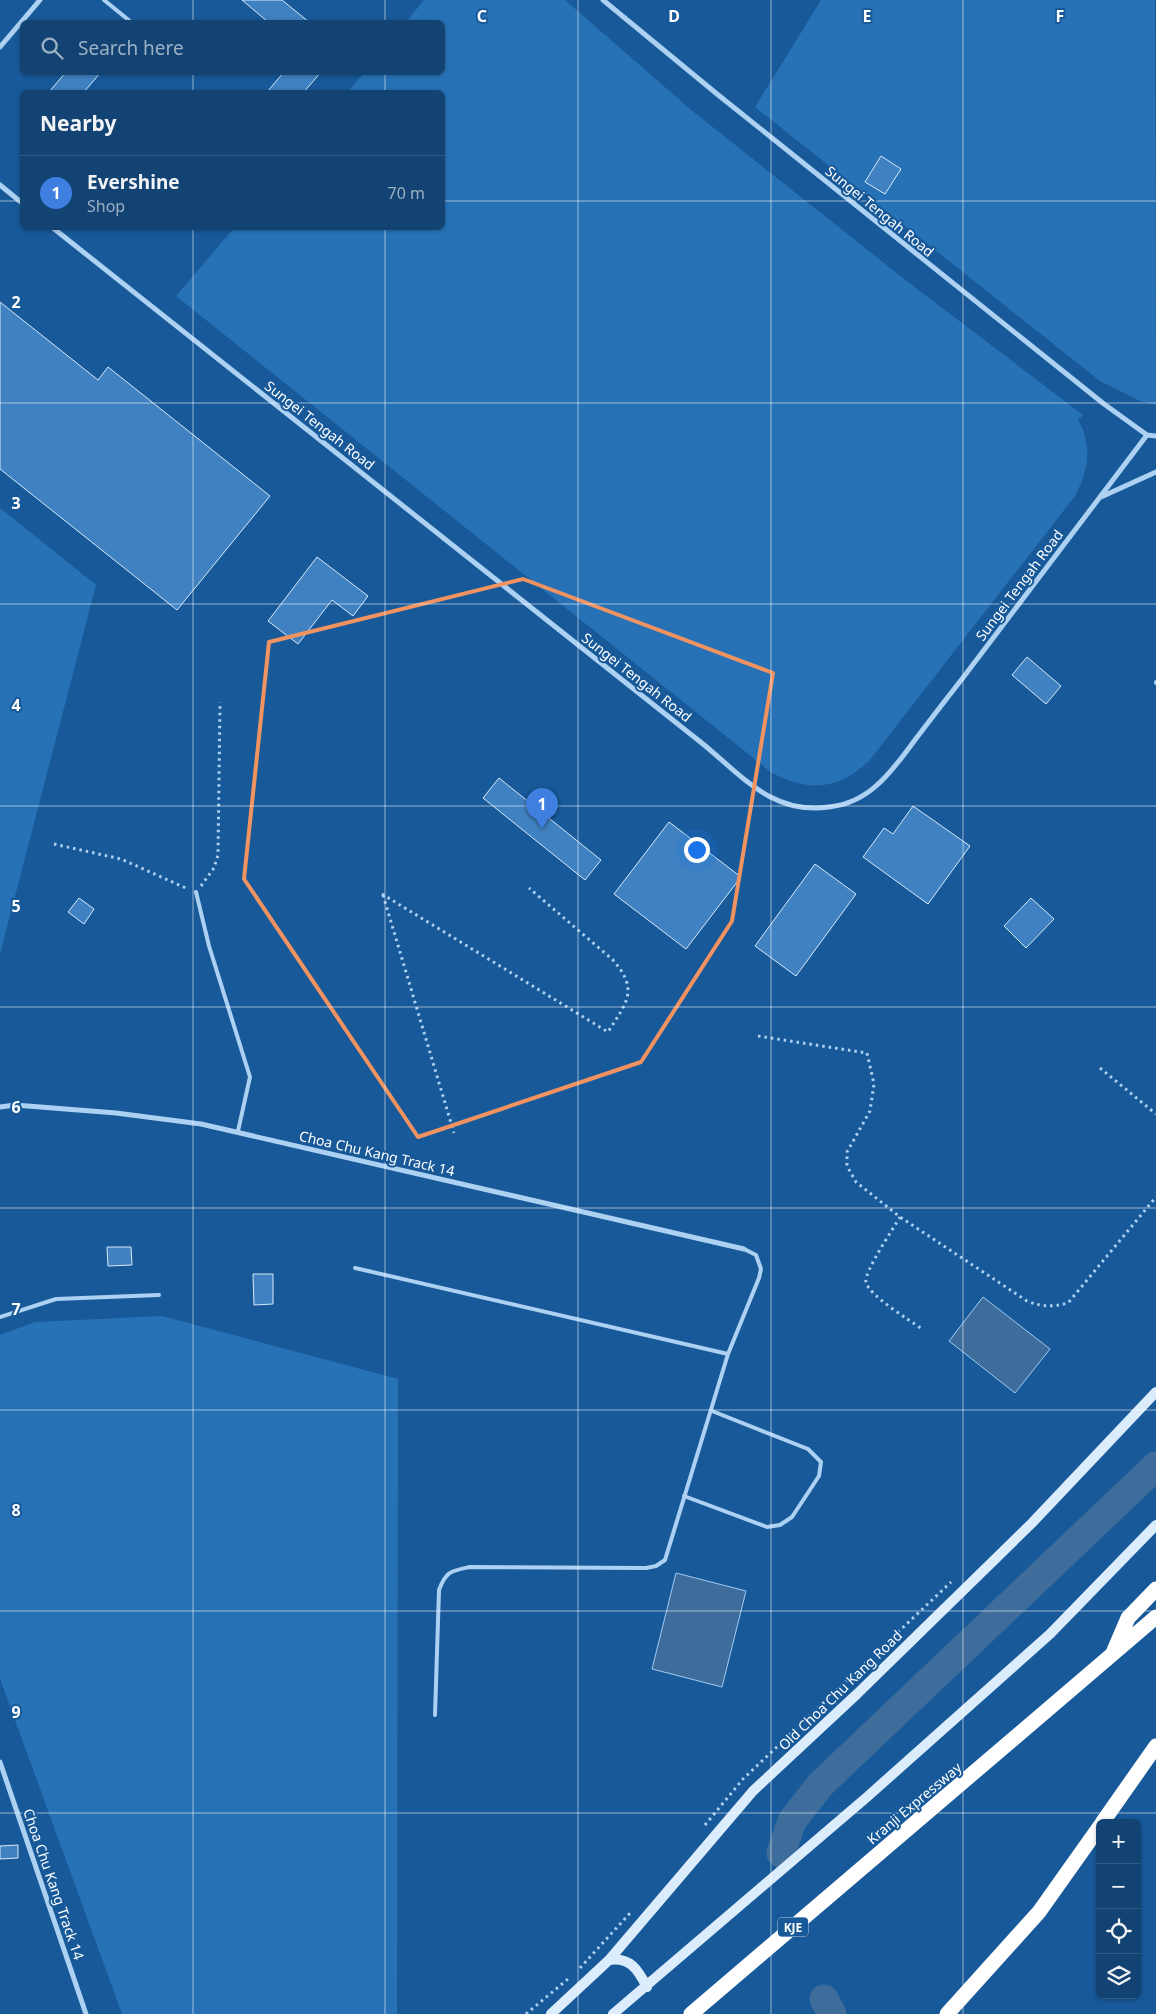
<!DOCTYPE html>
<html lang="en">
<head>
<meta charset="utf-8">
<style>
	body { margin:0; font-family:"Noto Sans",sans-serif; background:#1b4a78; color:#f1f3f6 }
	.controls { position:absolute; right:15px; bottom:15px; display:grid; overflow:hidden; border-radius:8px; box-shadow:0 1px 4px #0004 }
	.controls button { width:45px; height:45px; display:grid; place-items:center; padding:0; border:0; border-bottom:1px solid #315c85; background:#124373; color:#f1f3f6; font:25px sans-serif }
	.you { position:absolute; left:696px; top:849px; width:18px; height:18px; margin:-12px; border:4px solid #fff; border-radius:50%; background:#1a73e8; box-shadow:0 0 0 8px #1a73e833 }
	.badge { display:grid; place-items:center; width:32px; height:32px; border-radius:50%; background:#d6ab8b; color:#fff; font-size:16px; font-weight:700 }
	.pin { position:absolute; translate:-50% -41px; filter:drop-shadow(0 1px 2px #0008) }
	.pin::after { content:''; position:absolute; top:26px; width:18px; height:15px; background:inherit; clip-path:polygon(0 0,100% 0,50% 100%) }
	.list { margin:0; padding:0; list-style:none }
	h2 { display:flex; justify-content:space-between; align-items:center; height:65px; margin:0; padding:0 20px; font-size:21px }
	h2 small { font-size:16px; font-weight:400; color:#9cb0c4 }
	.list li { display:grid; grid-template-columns:32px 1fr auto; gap:15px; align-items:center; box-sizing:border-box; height:75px; padding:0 20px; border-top:1px solid #315c85 }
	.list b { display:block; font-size:19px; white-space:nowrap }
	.list p { margin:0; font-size:16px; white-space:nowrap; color:#9cb0c4 }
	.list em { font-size:16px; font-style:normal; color:#9cb0c4 }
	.icon { flex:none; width:28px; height:28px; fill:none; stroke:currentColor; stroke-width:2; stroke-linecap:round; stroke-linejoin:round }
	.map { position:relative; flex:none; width:1156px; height:2014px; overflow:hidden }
	.search { position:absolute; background:#124373; box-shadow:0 1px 4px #0004; left:20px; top:20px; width:425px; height:55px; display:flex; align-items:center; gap:12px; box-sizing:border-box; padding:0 18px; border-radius:8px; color:#9cb0c4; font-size:19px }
	.panel { position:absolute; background:#124373; box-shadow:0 1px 4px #0004; left:20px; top:90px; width:425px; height:140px; border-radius:8px }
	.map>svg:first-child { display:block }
	.green { fill:#2772b6 }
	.water { fill:#3f6d9b; stroke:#9fccf4 }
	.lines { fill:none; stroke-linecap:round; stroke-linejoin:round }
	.river { stroke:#3f6d9b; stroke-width:29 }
	.building { fill:#4082c1; stroke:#d4e9fc }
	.path { stroke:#acd1f2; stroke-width:3; stroke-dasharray:2.5 4; stroke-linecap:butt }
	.lane { stroke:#acd1f2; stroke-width:4 }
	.street { stroke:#acd1f2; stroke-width:5 }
	.secondary { stroke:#dbecfc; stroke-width:10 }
	.highway { stroke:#fff; stroke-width:15 }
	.marked { fill:none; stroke:#f09361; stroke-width:4; stroke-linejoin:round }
	.grid { fill:none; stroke:#fff; stroke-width:1; stroke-opacity:0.55 }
	.labels { text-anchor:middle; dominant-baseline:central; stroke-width:4; stroke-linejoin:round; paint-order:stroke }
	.shield { fill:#185999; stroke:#bacde0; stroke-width:1 }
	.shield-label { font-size:12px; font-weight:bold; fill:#fff }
	.street-label { font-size:14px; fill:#fff; stroke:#185999 }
	.grid-label { font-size:16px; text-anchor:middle; font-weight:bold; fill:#fff; stroke:#185999; stroke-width:4; stroke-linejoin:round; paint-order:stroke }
</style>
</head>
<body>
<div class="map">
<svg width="1156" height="2014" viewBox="0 0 1156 2014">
	<rect width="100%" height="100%" fill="#185999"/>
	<path class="green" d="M424,0H565L690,109L908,282L1083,415L1078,420C1093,445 1088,472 1075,496L869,761C838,790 809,792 772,773L176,296L234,228H442V92H347L364,73L442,72V22H406Z
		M821,0H1155L1156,405L1140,401L1100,381L755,107Z
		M0,508L96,585L0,954Z
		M162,1316L398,1379L397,2014H122L0,1679V1335L35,1322Z"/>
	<path class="water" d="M983,1297L1050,1349L1015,1393L949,1341Z
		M676,1573L746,1591L722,1687L652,1669Z"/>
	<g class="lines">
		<path class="river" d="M781,1853L792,1821L820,1785L1156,1466
			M824,1999L832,2014"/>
	</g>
	<path class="building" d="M242,0H282L309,22H268Z
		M66,72H101L84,92H49Z
		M284,72H321L304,92H267Z
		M881,156L901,169L885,194L865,182Z
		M0,302L98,380L108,367L270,496L177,610L0,469Z
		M317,557L368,596L353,616L332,600L298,644L268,621Z
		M1027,657L1061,686L1046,704L1012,675Z
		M499,778L601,860L585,880L483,798Z
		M913,806L970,846L928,904L863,857L884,828L893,834Z
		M669,822L741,877L686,949L614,894Z
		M815,864L856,894L796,976L755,946Z
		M79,898L94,909L84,924L68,912Z
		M1031,898L1054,919L1026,948L1004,926Z
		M107,1247H131L132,1265L108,1266Z
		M253,1274H273V1304L254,1305Z
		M18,1845V1858L0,1859V1846Z"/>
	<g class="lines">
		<path class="path" d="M54,844L121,859L188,889
			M201,886L214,868L218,855L220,702
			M382,894L608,1032C627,1002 639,990 613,960L529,888
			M383,895L454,1133
			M758,1036L867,1053L874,1084L870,1111L847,1152V1166L856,1182L900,1217L1027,1301C1042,1307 1052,1307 1068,1303L1156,1197
			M1100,1068L1156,1114
			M900,1217C893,1229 864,1272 866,1282C868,1295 911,1321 922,1329
			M705,1825L743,1779L951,1582
			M580,1968L631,1912
			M526,2014L568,1979"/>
		<path class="lane" d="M104,0L131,22
			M1156,683V682
			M196,892L209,946L250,1077L238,1131
			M355,1268L728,1354
			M0,1317L56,1299L159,1295
			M684,1496L767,1527L780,1525L792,1517L819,1476L821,1462L808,1449L712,1411
			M435,1715L439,1590C446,1571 451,1571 470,1567L646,1568L656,1566L665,1560L728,1354L759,1278L761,1269L756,1255L744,1249"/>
		<path class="street" d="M603,0L717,94L1104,404L1147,435L1156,436
			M0,47L40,0
			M0,185L22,203
			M53,228L703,744C743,777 773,815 829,807C847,805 864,797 877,785C889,775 899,761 909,748C926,725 944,702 962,679C1024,598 1085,516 1147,435
			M1101,497L1156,472
			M0,1107L15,1105L116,1113L201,1124L744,1249
			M0,1762L86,2014"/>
		<path class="secondary" d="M609,1960C631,1957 638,1970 647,1987
			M551,2014L609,1960L753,1791L857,1694L1032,1523L1156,1392
			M613,2014L867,1797L1050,1634L1156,1525"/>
		<path class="highway" d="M1113,1653L1128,1618L1156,1589
			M1102,1823L1156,1746
			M691,2014L1156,1617
			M947,2014L1039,1912L1100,1826"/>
	</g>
	<path class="marked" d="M523,579L773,673L732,921L641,1062L418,1137L244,879L269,642Z"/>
	<path class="grid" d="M193,0V22M385,0V22M578,0V2014M771,0V2014M963,0V2014M193,72V92M385,72V92M0,201H22M442,201H1156M193,228V2014M385,228V2014M0,403H1156M0,604H1156M0,806H1156M0,1007H1156M0,1208H1156M0,1410H1156M0,1611H1156M0,1813H1156"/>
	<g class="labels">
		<rect class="shield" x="778" y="1917.5" width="30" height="19" rx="4"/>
		<g class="shield-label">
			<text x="793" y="1927">KJE</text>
		</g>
		<g class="street-label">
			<text transform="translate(880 211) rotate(39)">Sungei Tengah Road</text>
			<text transform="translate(320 425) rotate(38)">Sungei Tengah Road</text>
			<text transform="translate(1019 585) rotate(-53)">Sungei Tengah Road</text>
			<text transform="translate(637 677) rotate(38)">Sungei Tengah Road</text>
			<text transform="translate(377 1153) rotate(13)">Choa Chu Kang Track 14</text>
			<text transform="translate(840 1690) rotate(-44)">Old Choa Chu Kang Road</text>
			<text transform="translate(914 1803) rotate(-40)">Kranji Expressway</text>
			<text transform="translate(54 1884) rotate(71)">Choa Chu Kang Track 14</text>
		</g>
	</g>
	<g class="grid-label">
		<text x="482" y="22">C</text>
		<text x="674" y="22">D</text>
		<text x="867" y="22">E</text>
		<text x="1060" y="22">F</text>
		<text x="16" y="308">2</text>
		<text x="16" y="509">3</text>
		<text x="16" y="711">4</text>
		<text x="16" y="912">5</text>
		<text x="16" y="1113">6</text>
		<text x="16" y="1315">7</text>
		<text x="16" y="1516">8</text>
		<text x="16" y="1718">9</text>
	</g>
</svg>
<div class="controls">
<button>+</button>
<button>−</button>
<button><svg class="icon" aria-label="locate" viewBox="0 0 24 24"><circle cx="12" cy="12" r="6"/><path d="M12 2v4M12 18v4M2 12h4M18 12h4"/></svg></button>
<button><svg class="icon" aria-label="layers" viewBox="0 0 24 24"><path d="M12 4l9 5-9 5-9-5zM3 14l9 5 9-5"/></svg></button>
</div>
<div class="you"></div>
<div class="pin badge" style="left:542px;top:829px;background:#3f7fe0">1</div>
<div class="search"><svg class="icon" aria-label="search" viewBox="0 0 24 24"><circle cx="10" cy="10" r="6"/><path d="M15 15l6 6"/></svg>Search here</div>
<section class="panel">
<h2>Nearby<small></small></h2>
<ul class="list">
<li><span class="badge" style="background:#3f7fe0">1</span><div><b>Evershine</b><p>Shop</p></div><em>70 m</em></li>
</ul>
</section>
</div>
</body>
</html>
